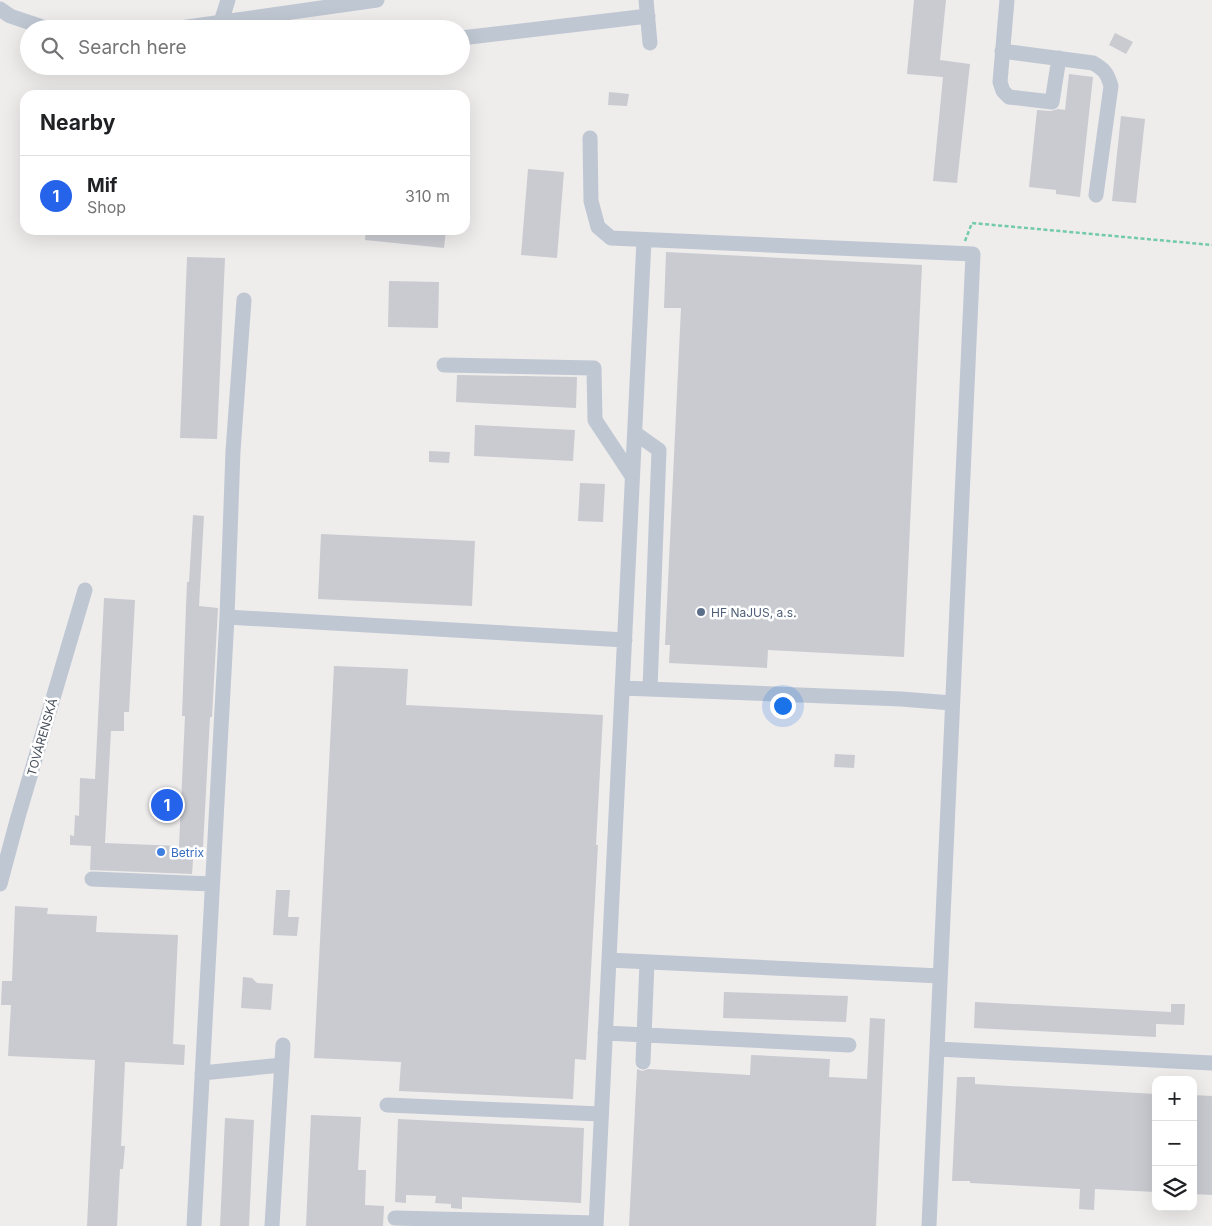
<!DOCTYPE html>
<html lang="en">
<head>
<meta charset="utf-8">
<style>
	body { margin:0; font-family:Inter,sans-serif; background:#f6f6f6; color:#202124 }
	.controls { position:absolute; right:15px; bottom:15px; display:grid; overflow:hidden; border-radius:10px; box-shadow:0 5px 20px #0002 }
	.controls button { width:45px; height:45px; display:grid; place-items:center; padding:0; border:0; border-bottom:1px solid #e0e0e0; background:#fff; color:#202124; font:25px sans-serif }
	.you { position:absolute; left:782px; top:705px; width:18px; height:18px; margin:-12px; border:4px solid #fff; border-radius:50%; background:#1a73e8; box-shadow:0 0 0 8px #1a73e833 }
	.badge { display:grid; place-items:center; width:32px; height:32px; border-radius:50%; background:#2563eb; color:#fff; font-size:16px; font-weight:700 }
	.pin { position:absolute; translate:-50% -50%; border:2px solid #fff; box-shadow:0 1px 5px #0006 }
	.list { margin:0; padding:0; list-style:none }
	h2 { display:flex; justify-content:space-between; align-items:center; height:65px; margin:0; padding:0 20px; font-size:21px }
	h2 small { font-size:16px; font-weight:400; color:#757577 }
	.list li { display:grid; grid-template-columns:32px 1fr auto; gap:15px; align-items:center; box-sizing:border-box; height:80px; padding:0 20px; border-top:1px solid #e0e0e0 }
	.list b { display:block; font-size:19px; white-space:nowrap }
	.list p { margin:0; font-size:16px; white-space:nowrap; color:#757577 }
	.list em { font-size:16px; font-style:normal; color:#757577 }
	.icon { flex:none; width:28px; height:28px; fill:none; stroke:currentColor; stroke-width:2; stroke-linecap:round; stroke-linejoin:round }
	.map { position:relative; flex:none; width:1212px; height:1226px; overflow:hidden }
	.search { position:absolute; background:#fff; box-shadow:0 5px 20px #0002; left:20px; top:20px; width:450px; height:55px; display:flex; align-items:center; gap:12px; box-sizing:border-box; padding:0 18px; border-radius:28px; color:#757577; font-size:19px }
	.panel { position:absolute; background:#fff; box-shadow:0 5px 20px #0002; left:20px; top:90px; width:450px; height:145px; border-radius:15px }
	.map>svg:first-child { display:block }
	.building { fill:#c9cbd1 }
	.lines { fill:none; stroke-linecap:round; stroke-linejoin:round }
	.path { stroke:#72cba8; stroke-width:2.5; stroke-dasharray:4 2.5; stroke-linecap:butt }
	.minor { stroke:#bfc7d2; stroke-width:15 }
	.service-dot { fill:#5c6f8a; stroke:#fff; stroke-width:2 }
	.shop-dot { fill:#3f7fe0; stroke:#fff; stroke-width:2 }
	.labels { text-anchor:middle; dominant-baseline:central; stroke-width:5; stroke-linejoin:round; paint-order:stroke }
	.service-label { font-size:12px; fill:#4e5e75; stroke:#fff; text-anchor:start }
	.street-label { font-size:12px; fill:#454e5a; stroke:#fff }
	.shop-label { font-size:12px; fill:#366cbe; stroke:#fff; text-anchor:start }
</style>
</head>
<body>
<div class="map">
<svg width="1212" height="1226" viewBox="0 0 1212 1226">
	<rect width="100%" height="100%" fill="#efecec"/>
	<path class="building" d="M914,0H946L940,60L970,64L957,183L933,181L943,77L907,74Z
		M1115,33L1133,42L1126,54L1109,45Z
		M1069,74L1093,77L1080,197L1056,194V190L1029,187L1037,110L1051,111L1058,109L1065,110Z
		M609,92L629,94L627,106L608,105Z
		M1121,116L1145,119L1136,203L1112,201Z
		M528,169L564,172L557,258L521,255Z
		M366,230H446L444,248L365,240Z
		M666,252L922,265L904,657L768,650L767,668L669,663L670,645H665L681,308H664Z
		M187,257L225,258L217,439L180,438Z
		M389,281L439,282L438,328L388,327Z
		M457,375L577,377L576,408L456,402Z
		M475,425L575,430L573,461L474,456Z
		M429,451L450,452L449,463L429,462Z
		M580,483L605,484L603,522L578,521Z
		M193,515L204,516L199,606L218,608L212,717H210L203,847H194L192,874L90,870L91,846L70,845V835L74,836L75,815L79,816L80,778L95,779L104,598L135,600L129,712H124V731H111L105,843L179,846L185,716H182L186,606L187,582H189Z
		M321,534L475,541L472,606L318,599Z
		M334,666L408,669L406,705L603,715L596,845H598L586,1060L575,1059L573,1099L399,1091L401,1062L314,1058Z
		M835,754L855,755L854,768L834,767Z
		M276,890H290L288,917H299L297,936L273,935Z
		M15,906L48,908L47,914L97,916L96,932L178,935L173,1044L185,1045L184,1065L125,1062L121,1146H125L123,1169H120L117,1226H87L95,1060L8,1056L11,1005H1L2,981H12Z
		M243,977L252,978L257,983L273,984L271,1010L241,1008Z
		M724,992L848,996L846,1022L723,1018Z
		M975,1002L1171,1012V1004H1185L1184,1025L1156,1024V1037L974,1028Z
		M870,1018L885,1019L876,1226H629L637,1069L642,1071L648,1069L750,1075L751,1055L772,1056L830,1059L829,1077L867,1079Z
		M957,1077H975V1084L1156,1094V1192L1095,1189L1094,1210L1079,1209L1080,1189L970,1183V1181H952Z
		M1193,1095L1212,1096V1195L1193,1194Z
		M311,1115L361,1117L358,1170H366L365,1205L384,1206L383,1226H306Z
		M225,1118L254,1120L249,1226H220Z
		M398,1119L584,1128L581,1203L462,1197V1209L451,1208V1204L435,1203L436,1196L406,1195V1203L395,1202Z"/>
	<g class="lines">
		<path class="path" d="M965,241L972,223L1212,245"/>
		<path class="minor" d="M646,0L650,43
			M1007,0L1000,82L1003,91L1009,97L1052,102L1059,58
			M0,9L10,16L49,29
			M221,22L228,0
			M173,29L377,0
			M461,38L648,16
			M1002,51L1093,63C1105,70 1107,73 1111,86L1096,195
			M590,138L591,201L598,227L611,238L973,254L929,1226
			M444,365L594,368L595,420L632,476
			M635,433L659,450L650,689
			M227,617L625,640
			M622,688L901,699L952,703
			M92,879L212,884
			M0,884L18,817L85,590
			M609,960L940,976
			M605,1033L849,1045
			M937,1049L1212,1063
			M643,1062L647,962
			M202,1073L282,1065
			M387,1105L601,1114
			M395,1218L596,1223
			M194,1226L227,617L233,451L244,300
			M272,1226L283,1045
			M596,1226L644,240"/>
	</g>
	<circle class="service-dot" cx="701" cy="612" r="5"/>
	<circle class="shop-dot" cx="161" cy="852" r="5"/>
	<g class="labels">
		<g class="service-label">
			<text x="711" y="612">HF NaJUS, a.s.</text>
		</g>
		<g class="street-label">
			<text transform="translate(42 737) rotate(-74)">TOVÁRENSKÁ</text>
		</g>
		<g class="shop-label">
			<text x="171" y="852">Betrix</text>
		</g>
	</g>
</svg>
<div class="controls">
<button>+</button>
<button>−</button>
<button><svg class="icon" aria-label="layers" viewBox="0 0 24 24"><path d="M12 4l9 5-9 5-9-5zM3 14l9 5 9-5"/></svg></button>
</div>
<div class="you"></div>
<div class="pin badge" style="left:167px;top:805px">1</div>
<div class="search"><svg class="icon" aria-label="search" viewBox="0 0 24 24"><circle cx="10" cy="10" r="6"/><path d="M15 15l6 6"/></svg>Search here</div>
<section class="panel">
<h2>Nearby<small></small></h2>
<ul class="list">
<li><span class="badge">1</span><div><b>Mif</b><p>Shop</p></div><em>310 m</em></li>
</ul>
</section>
</div>
</body>
</html>
